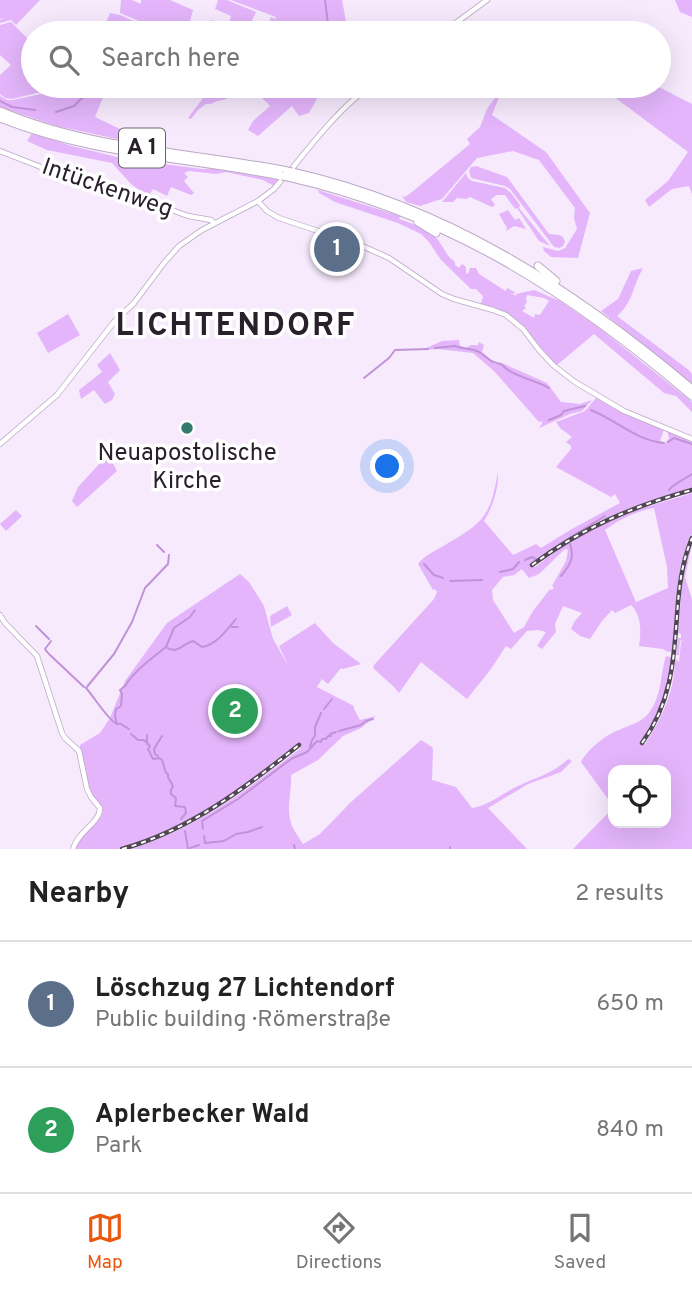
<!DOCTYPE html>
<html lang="en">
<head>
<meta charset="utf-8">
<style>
	body { margin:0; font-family:Overpass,sans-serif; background:#f6f6f6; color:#222 }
	.controls { position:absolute; right:21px; bottom:21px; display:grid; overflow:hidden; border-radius:14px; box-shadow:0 7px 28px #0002 }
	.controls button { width:63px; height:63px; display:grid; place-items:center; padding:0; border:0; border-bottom:2px solid #e0e0e0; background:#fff; color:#222; font:35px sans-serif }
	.you { position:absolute; left:388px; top:467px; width:24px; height:24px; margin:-18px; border:5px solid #fff; border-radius:50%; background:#1a73e8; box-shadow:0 0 0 10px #1a73e833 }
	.badge { display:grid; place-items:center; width:46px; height:46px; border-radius:50%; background:#ea580c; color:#fff; font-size:23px; font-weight:700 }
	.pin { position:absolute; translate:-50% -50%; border:4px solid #fff; box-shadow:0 2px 7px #0006 }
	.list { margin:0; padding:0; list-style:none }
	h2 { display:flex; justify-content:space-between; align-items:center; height:91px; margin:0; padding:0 28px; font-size:30px }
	h2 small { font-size:23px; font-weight:400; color:#767676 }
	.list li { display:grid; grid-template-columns:46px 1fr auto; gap:21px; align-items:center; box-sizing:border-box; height:126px; padding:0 28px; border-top:2px solid #e0e0e0 }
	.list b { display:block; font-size:26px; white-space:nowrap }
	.list p { margin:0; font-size:23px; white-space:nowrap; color:#767676 }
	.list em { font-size:23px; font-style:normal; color:#767676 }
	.icon { flex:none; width:38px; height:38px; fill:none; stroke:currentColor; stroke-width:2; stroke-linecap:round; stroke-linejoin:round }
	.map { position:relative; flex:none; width:692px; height:849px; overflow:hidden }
	.search { position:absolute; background:#fff; box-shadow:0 7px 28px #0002; left:21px; right:21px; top:21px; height:77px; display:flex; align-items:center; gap:18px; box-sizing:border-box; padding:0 24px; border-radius:38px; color:#767676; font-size:26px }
	.sheet { height:343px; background:#fff }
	nav { display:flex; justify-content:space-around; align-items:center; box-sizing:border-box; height:98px; border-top:2px solid #e0e0e0; background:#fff; font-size:19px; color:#767676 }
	nav a { display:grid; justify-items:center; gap:4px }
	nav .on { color:#ea580c }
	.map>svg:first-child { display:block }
	.green { fill:#e4b5fb; fill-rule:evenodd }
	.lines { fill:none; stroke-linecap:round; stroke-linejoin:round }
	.stream { stroke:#c192d7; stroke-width:2 }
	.secondary-casing { stroke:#bba8c4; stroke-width:6 }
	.highway-casing { stroke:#bba8c4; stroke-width:9 }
	.secondary { stroke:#fff; stroke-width:4.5 }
	.highway { stroke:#fff; stroke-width:7 }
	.rail-casing { stroke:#4f4753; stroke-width:4.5 }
	.rail { stroke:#fff; stroke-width:2; stroke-dasharray:5; stroke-linecap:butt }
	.highway-bridge-casing { stroke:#bba8c4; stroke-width:9; stroke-linecap:butt }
	.highway-bridge { stroke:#fff; stroke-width:7 }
	.poi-dot { fill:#35796d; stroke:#fff; stroke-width:2.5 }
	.labels { text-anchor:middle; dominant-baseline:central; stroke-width:7; stroke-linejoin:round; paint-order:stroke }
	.shield { fill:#fff; stroke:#68646b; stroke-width:2 }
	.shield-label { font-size:23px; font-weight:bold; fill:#28212c }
	.street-label { font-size:24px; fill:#28212c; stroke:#fff }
	.poi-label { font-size:24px; fill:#28212c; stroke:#fff }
	.district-label { font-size:32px; font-weight:bold; letter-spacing:2px; fill:#28212c; stroke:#fff }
</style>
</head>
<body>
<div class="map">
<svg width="692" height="849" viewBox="0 0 692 849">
	<rect width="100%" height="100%" fill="#f6eafc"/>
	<path class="green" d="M0,0H40L16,25L11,20L0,23V20L4,18L0,19Z
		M121,0H132L141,4V0H170L193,10L189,25L207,30L211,20L228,25L231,16L215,9L218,0H227L256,12L250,25L243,21L240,25L254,33H246L237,29L235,33H168L120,13Z
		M231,0H342L347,27H333L347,28V33H265L271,17L275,19L276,17Z
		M675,0H692V17L680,12Z
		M110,13L120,15L158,32L157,33H85L86,29L104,27Z
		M11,22L33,44V86H59L53,94L54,95L61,86H111L106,90L95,117L141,139L140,144L57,126L0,107V96L7,100H13L51,92L49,90L12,99L5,98L0,94V75L11,65L0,55V25Z
		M219,86H324L309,113L299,116L292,106L258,136L248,130L253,121L270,106C252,87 250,89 228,98C222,101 217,100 211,104H206L198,110L191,119L188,118L203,98L217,96Z
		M591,86H657L692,104V194L689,186L672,189L649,207L645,200L668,181L688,152L613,96Z
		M495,91L501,92L492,115L546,152L590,213L578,258L551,257L544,251L543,247L558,251L565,248L577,229L574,218L575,208L539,160L513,151L477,158L442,199L438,200L420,206L406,202L402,196L405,197L412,192L470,144L467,139L480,127L487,109L497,95Z
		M32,133L72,146L125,159L202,169H215L280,180L274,186L263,180L226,172L216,174L189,171L184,173L188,177L184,181L194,193L191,195L171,187L167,196L153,189L147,198L142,192L131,184L112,163L47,150L27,141Z
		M476,166L507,177L549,234C556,235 563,233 565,242L563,246L559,248L554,247L510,189L505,186L471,178L469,171L471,167Z
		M466,173L468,178L472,181L505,188L511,193L520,205L519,208L550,246L539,241L517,208L515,209L505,195H497L491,199L495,205L492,207L470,197L466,199L457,198L453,202H442Z
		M318,190L400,216L399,219C413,224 429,228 438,240C445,249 446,256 455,262V265L459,268L462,264L466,267V273L468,274L470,268H476L479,274L504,290L506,291L507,288L515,292L514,294L509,292L516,296V294L534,290L560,301L599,328L692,402V412L676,396L664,393L594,334L557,365C540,350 528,327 508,315C500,309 490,307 481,304L483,296L476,289H471L441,260L429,242L421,234L398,223L335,202L319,193ZM527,295L544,298L549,301L540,315L535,314L534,318L522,311L526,308L524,306L527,302L526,300Z
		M508,210L515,220L519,218L526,229L514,226L506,231L507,228L499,214Z
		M643,268C632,287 634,301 617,316L690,371L692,375V384L601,311L618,299L631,271Z
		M68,314L80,335L48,353L37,333Z
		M459,340L460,346L466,348L471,345H478L479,342L484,345L482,352L495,364L502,363L547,383L561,402L580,404L592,400L582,411L570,414L539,428L542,424V421L539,422L494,371L473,353L438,349L422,350L442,341Z
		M110,353L120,370L108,382L115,394L112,400L105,404L94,390L81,399L79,390L102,372L97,365Z
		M596,398L627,415L664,429L660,441L665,444L669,438L667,430L692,442V488C650,500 609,514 571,536C557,544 544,554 531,564L535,567C566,542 602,523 640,509C657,503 675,499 692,493V534L687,543L681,567L672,651L668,652L663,649L639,646C641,632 642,616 631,605L615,613L612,610L602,621L590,639L580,636L571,629L574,622L582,613L563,606L555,624L556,632L542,649L537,646L546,632L538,630L527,631L511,649L506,646L491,669L467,699L421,662L399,693L394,687L373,668L374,665L434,599L437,592L435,589L433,590L418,564C425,555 435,551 445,545C484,522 490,517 498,472C499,488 493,506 484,521L513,555L536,544L541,548L570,530L620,503L615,494L611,497L556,467L571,449V446L566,442L572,437L560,428L556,422L585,411ZM654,508L667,567L668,588L636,602L605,530C620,519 636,511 654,508ZM565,549L568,550L566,561L552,586L554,588L552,590L550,589L533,611L524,627L514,633L493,600L492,590L503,577L514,575L522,569L529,578L539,574Z
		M107,452L117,471L77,507L72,501L78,487L101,462L98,459Z
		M16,510L22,516L6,531L0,524Z
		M692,544L685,577L692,600V849H573L613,808V823H666V770H613V806L581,762C588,749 605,735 619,730C629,725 641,723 648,714C662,697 660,675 666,656L673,658L662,705L641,742L645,744C662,718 675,691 675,658L679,662L681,642L683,640L680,641L679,655H676L678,638H681V634L678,633C681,603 681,572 692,544Z
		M240,574L249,582L264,606L273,639L288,665L279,646L315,623L333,643L361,664L343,669L341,668L328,684L322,679L317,687L354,706V709L360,720L376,716L361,728L343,736L318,760L291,775C292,791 286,807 291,823C293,830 299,837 303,844L320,834L351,802L421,740L432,747L433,750L432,780L456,787L472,808C488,806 503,793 518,786C535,778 554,773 568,759L572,761L561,772L528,784L488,808L527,849H130C198,828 246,790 301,748L299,744C276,758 256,777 235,793C207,813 152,844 118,849C104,849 88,849 75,849L79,838L101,817L103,811L100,804L91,797L80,752V745L100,733L110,718L125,681L167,623Z
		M287,606L292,615L271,627L270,616Z"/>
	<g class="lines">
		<path class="stream" d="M325,0L328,24
			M333,33V28
			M256,86L263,88L268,86
			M288,86H293
			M0,101L12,107L35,110
			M56,112L74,106L82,98L94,91L99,90L104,86
			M435,348L455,346C462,349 472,348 479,352C489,358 489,362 501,364C513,377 534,379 549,388
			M364,378L389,358L395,350L428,349
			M591,410C616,420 637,441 664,443
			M549,420L561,415L564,411L585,406
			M668,442L674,438L692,444
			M669,490C673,484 685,479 692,474
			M157,545L164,552
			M525,560L532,557L537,560L561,543L605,516
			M424,564L434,575L443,578
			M500,572L513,569L519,562
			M561,576C570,565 575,558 570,544
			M450,581L482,580
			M36,626L49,639
			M232,627H238
			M166,647L174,628L190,617L195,610
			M48,653L45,649L51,641
			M49,654L84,687
			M324,709L332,699
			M117,724C107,719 95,698 86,688L114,654L132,622L145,588L168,564L169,555
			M129,729L121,724H117L115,716L116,709L121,706L122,694L120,690L125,686C134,671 152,658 166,647C177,655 182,644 193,641L202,647C216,645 228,629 236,619
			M339,731L361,725L366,721L373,719
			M131,734L138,740H144L150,746L148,749L153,759L159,758L162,760L166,773L168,774V777L173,786L171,790V794L176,798L175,806L185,807L186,813L181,819
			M147,744V735
			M310,747L312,740L315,736V727L321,713
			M158,756L155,754L154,749L162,736
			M203,829L202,821L238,799L291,759L307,752L317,741L321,742L322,739H326L328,736H331L330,734L336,732
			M185,831L188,849
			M204,836L205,843L224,841L236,834L248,832L262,827
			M294,845L295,849
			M450,847V849
			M190,848L199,845"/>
		<g class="secondary-casing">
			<path id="secondary" d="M442,33L487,0
				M0,151L46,169L107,186L188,216L211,220L214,223
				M290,171C315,140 338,110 370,86
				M258,201L267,211L279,218L360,245L389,258L442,294L454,299L493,310L506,315L523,329L539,350L553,365L575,382L624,411L692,439
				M0,444L57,395L114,322L134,303L164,263L179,246L202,230L258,201L274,189L284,177
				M0,615L5,623L37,656L62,733L65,738L79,751L87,789L91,797L100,808C100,823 78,831 73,849"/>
		</g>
		<g class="highway-casing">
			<path id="highway" d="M0,111C91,150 191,152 287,171
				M0,118C90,154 188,158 282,176
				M292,172C447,207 572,288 692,389
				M288,177C447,213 570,292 692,396
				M418,222L436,233
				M538,266L556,281"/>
		</g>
		<use href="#secondary" class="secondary"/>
		<use href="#highway" class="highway"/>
		<g class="rail-casing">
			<path id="rail" d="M532,565C584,527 631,507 692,490
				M642,743C674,699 674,654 678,602C680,580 683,559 692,538
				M122,849C190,830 245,788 299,745"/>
		</g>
		<use href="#rail" class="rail"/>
		<g class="highway-bridge-casing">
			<path id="highway-bridge" d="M287,171L292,172
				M282,176L288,177"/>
		</g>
		<use href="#highway-bridge" class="highway-bridge"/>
	</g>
	<circle class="poi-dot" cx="187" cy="428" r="7"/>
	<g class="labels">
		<rect class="shield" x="119" y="128.5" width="46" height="39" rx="5"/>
		<g class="shield-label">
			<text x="142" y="148">A 1</text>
		</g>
		<g class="street-label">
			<text transform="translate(107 189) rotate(19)">Intückenweg</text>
		</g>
		<g class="poi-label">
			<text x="187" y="454">Neuapostolische<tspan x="187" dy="28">Kirche</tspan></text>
		</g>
		<g class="district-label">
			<text x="236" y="327">LICHTENDORF</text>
		</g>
	</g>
</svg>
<div class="controls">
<button><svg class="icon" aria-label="locate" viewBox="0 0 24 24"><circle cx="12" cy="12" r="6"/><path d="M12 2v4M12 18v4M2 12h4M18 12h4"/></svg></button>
</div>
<div class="you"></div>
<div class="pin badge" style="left:337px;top:249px;background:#5c6f8a">1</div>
<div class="pin badge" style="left:235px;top:711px;background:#2e9e5b">2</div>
<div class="search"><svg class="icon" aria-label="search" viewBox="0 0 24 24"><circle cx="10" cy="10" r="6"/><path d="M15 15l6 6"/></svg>Search here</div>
</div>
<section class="sheet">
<h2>Nearby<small>2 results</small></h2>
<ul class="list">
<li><span class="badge" style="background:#5c6f8a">1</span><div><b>Löschzug 27 Lichtendorf</b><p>Public building · Römerstraße</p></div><em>650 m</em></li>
<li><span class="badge" style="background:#2e9e5b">2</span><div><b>Aplerbecker Wald</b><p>Park</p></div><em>840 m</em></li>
</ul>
</section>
<nav>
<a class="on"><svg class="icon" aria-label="map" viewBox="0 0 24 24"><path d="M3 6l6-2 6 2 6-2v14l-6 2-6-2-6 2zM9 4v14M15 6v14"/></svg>Map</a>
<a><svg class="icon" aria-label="directions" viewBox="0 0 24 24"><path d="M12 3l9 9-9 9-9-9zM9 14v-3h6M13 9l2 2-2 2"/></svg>Directions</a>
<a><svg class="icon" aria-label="saved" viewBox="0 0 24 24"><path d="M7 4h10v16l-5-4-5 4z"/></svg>Saved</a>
</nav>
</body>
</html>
